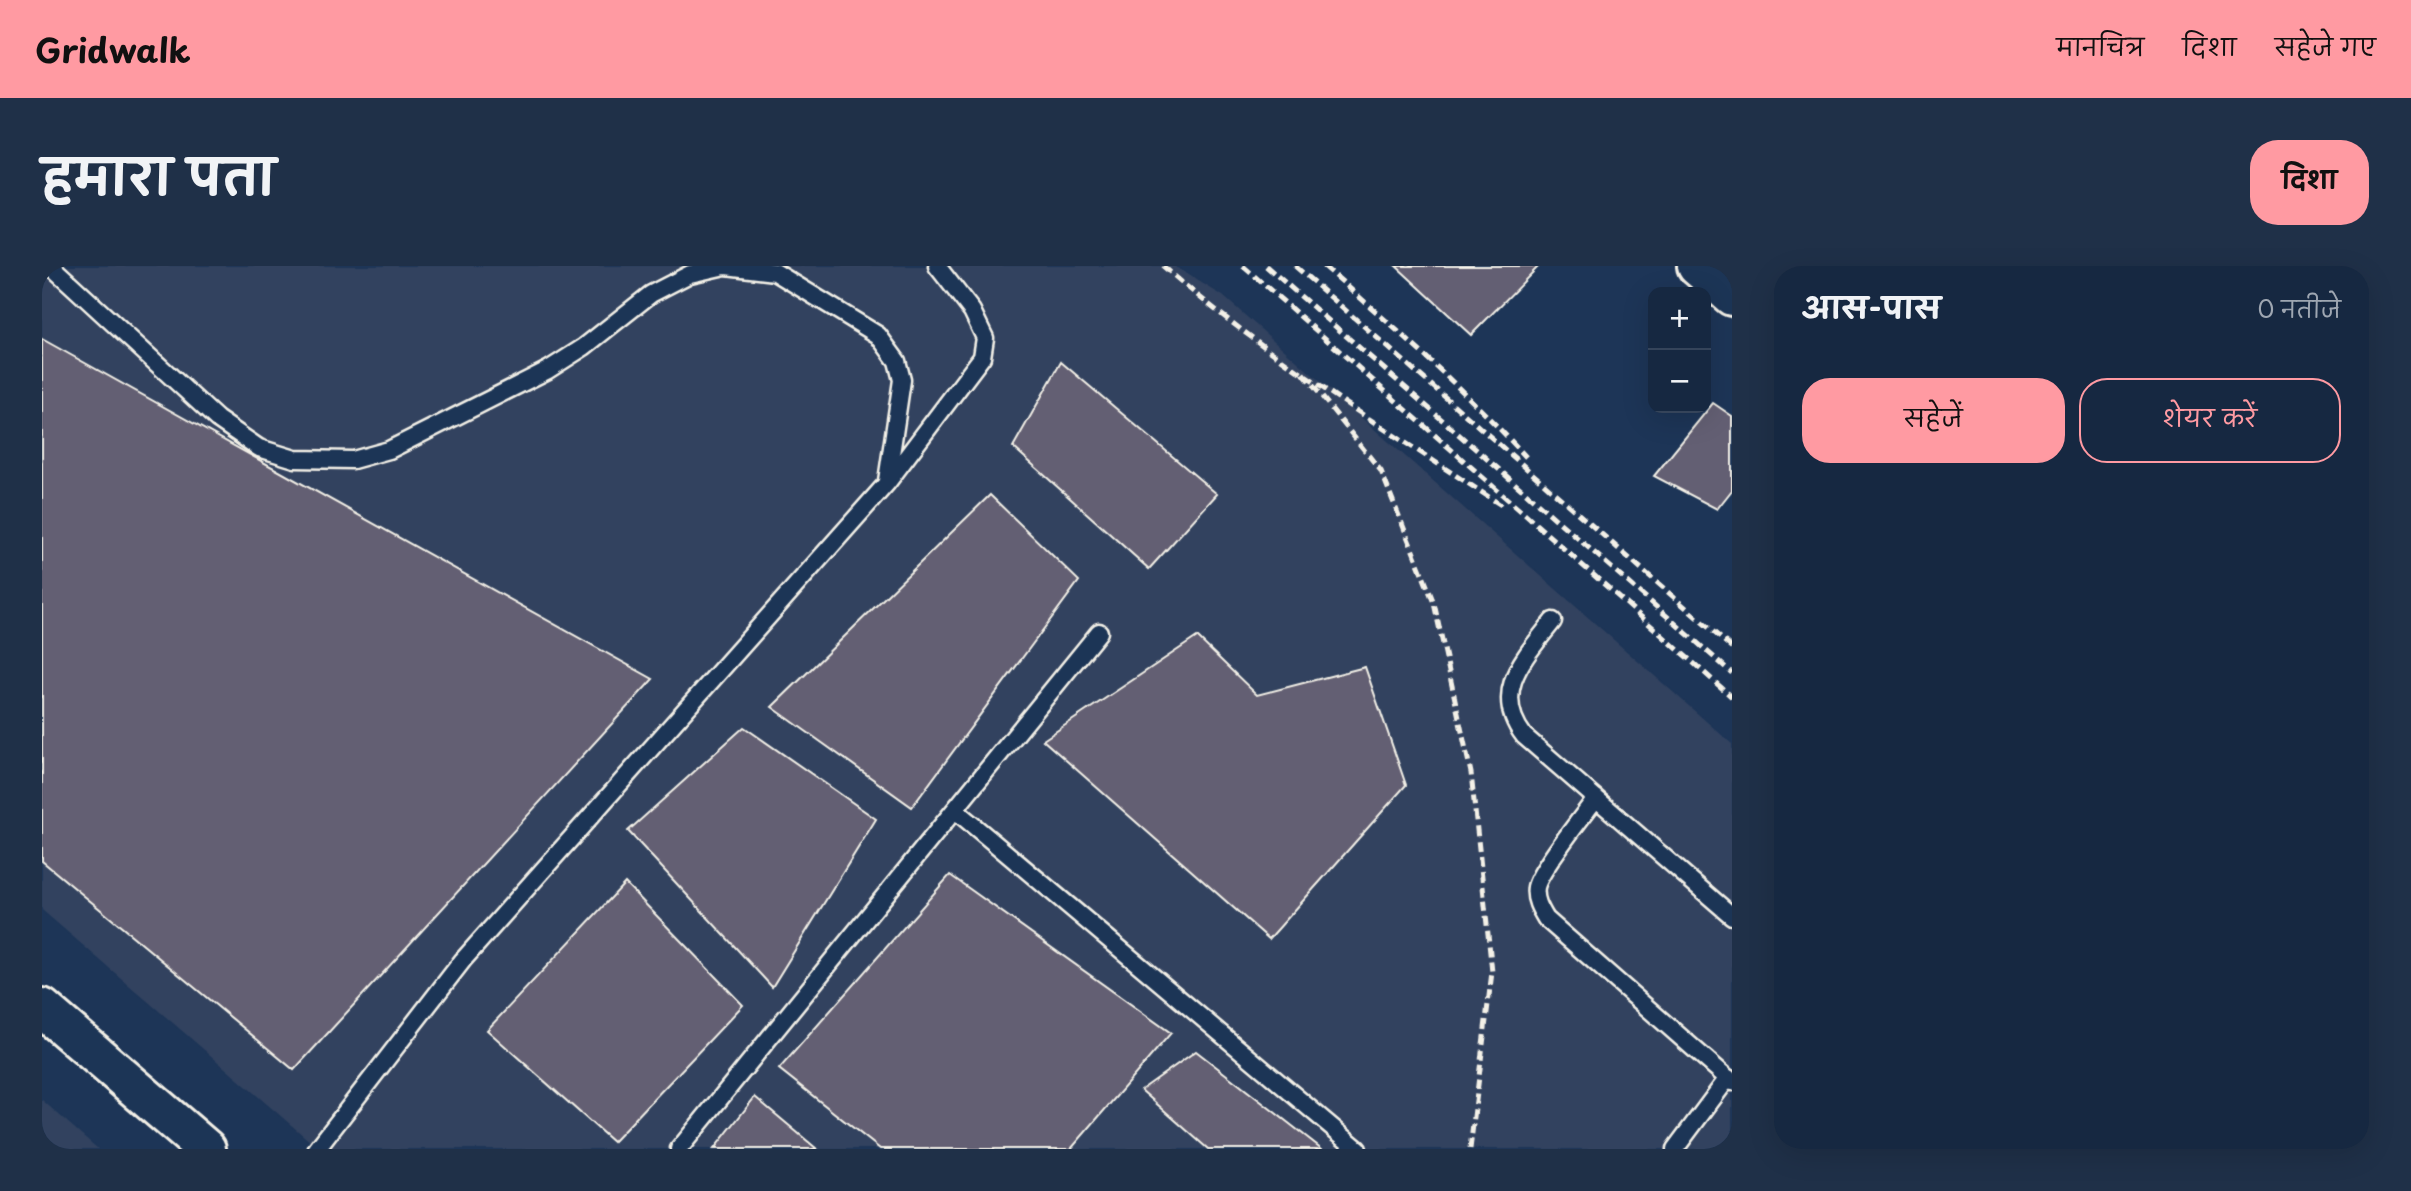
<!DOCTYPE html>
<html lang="hi">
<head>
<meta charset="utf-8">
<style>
	body { margin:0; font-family:"Playpen Sans","Playpen Sans Deva",sans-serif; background:#1f3048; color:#f1f3f6 }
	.controls { position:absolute; right:21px; top:21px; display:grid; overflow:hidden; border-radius:14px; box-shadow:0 7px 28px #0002 }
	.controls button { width:63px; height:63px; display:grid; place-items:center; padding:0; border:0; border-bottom:2px solid #35445a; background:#162841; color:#f1f3f6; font:35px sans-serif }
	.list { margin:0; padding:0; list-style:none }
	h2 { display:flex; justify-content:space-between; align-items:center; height:91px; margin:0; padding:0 28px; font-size:30px }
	h2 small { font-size:23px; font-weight:400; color:#9ea6b1 }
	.actions { display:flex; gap:14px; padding:21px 28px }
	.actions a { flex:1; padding:16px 0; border:2px solid #ff9aa2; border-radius:28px; text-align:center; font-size:24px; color:#ff9aa2 }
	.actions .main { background:#ff9aa2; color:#111 }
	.map { position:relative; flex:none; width:1690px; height:883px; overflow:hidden; border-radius:28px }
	header { display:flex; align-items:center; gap:42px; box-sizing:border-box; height:98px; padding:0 35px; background:#ff9aa2; color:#111 }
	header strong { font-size:33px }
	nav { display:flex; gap:38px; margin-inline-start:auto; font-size:24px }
	.intro { display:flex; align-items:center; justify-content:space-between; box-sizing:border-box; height:168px; padding:0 42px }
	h1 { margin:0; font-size:49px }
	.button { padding:18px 32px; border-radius:28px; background:#ff9aa2; color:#111; font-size:24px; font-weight:700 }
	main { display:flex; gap:42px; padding:0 42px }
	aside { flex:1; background:#162841; border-radius:28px; box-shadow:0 7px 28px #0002 }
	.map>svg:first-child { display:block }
	.built { fill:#32425f }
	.building { fill:#645f73; stroke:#f4f1e8; stroke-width:2 }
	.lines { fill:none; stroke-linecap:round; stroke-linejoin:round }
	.lane-casing { stroke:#f4f1e8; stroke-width:21 }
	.secondary-casing { stroke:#f4f1e8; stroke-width:44 }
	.lane { stroke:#1d3557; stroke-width:16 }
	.secondary { stroke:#1d3557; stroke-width:38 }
	.rail { stroke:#f4f1e8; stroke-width:5; stroke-dasharray:10 5; stroke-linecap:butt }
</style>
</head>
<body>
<header>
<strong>Gridwalk</strong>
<nav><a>मानचित्र</a><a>दिशा</a><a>सहेजे गए</a></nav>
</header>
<div class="intro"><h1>हमारा पता</h1><a class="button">दिशा</a></div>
<main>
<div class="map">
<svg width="1690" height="883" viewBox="0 0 1690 883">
	<rect width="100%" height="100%" fill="#1d3557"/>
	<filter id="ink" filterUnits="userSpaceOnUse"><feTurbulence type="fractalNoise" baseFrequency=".0143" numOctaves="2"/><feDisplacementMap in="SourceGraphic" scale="14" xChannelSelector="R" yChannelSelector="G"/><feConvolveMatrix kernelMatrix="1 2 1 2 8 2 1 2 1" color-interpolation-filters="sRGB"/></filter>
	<g filter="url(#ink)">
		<path class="built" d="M0,0H1132L1181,30L1690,478V883H277L0,644Z
			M0,834L56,883H0Z"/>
		<path class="building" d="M1354,0H1497L1429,69Z
			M0,73L611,413L252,804L0,595Z
			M1019,96L1175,228L1107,303L971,181Z
			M1671,137L1690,150V224L1675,243L1612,210Z
			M948,229L1037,315L870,541L730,441Z
			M1155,371L1215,429L1323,401L1364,519L1227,673L1001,474Z
			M702,461L834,553L730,721L586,565Z
			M908,609L1129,767L1029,883H838L737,803Z
			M583,617L701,739L571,876L445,764Z
			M1154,785L1280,883H1166L1099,824Z
			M713,831L775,883H672Z"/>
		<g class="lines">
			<g class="lane-casing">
				<path id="lane" d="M9,0L175,153L217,182L253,193L311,194L347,184L506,104L542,81L609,28L648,8L683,0
					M684,0L733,6L836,69L855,95L860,114L845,215
					M1511,355C1483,391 1448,425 1482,470L1690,650
					M1554,532C1541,550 1498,603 1494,621C1492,633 1498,643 1504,653L1690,816
					M913,544L1316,883
					M275,883L421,694L845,217L940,91L943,72L930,45L895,0
					M637,883L1057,366
					M1633,883L1686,812"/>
			</g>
			<g class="secondary-casing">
				<path id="secondary" d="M1655,0L1690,30
					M0,742L164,883"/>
			</g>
			<use href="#lane" class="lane"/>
			<use href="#secondary" class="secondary"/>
			<path class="rail" d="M1121,0C1224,91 1344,163 1459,239
				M1201,0L1690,431
				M1224,0L1690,407
				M1253,0L1690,382
				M1282,0C1352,61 1421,122 1484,191
				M1261,107L1339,205L1392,337L1429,507L1450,706L1428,883"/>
		</g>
	</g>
</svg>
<div class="controls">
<button>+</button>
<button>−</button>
</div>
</div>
<aside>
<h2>आस-पास<small>0 नतीजे</small></h2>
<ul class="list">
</ul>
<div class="actions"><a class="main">सहेजें</a><a>शेयर करें</a></div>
</aside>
</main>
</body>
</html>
